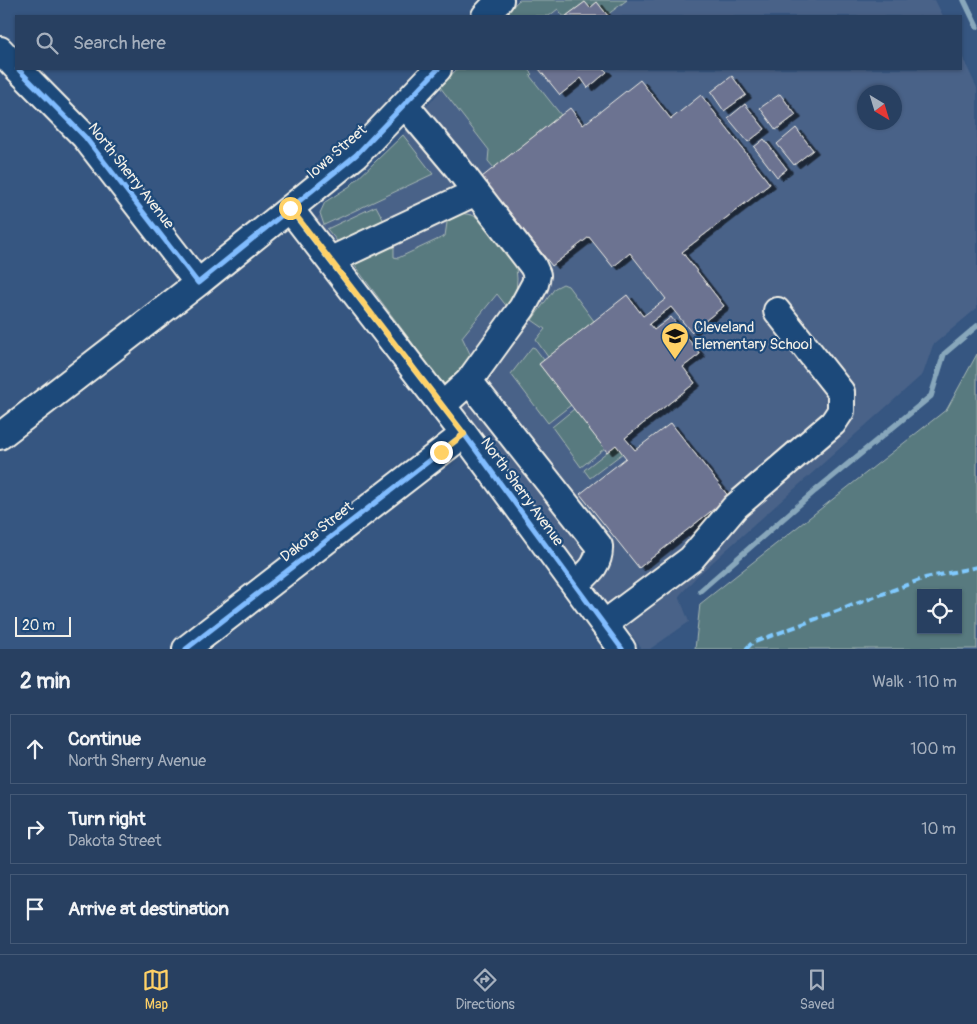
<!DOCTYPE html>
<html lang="en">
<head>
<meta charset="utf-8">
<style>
	body { margin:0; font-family:Pangolin,sans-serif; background:#304767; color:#f1f3f6 }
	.controls { position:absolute; right:15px; bottom:15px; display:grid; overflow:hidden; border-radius:0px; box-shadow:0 1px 4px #0004 }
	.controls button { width:45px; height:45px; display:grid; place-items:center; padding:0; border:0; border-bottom:1px solid #445976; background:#284061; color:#f1f3f6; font:25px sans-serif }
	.compass { position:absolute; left:857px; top:85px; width:45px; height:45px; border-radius:50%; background:#284061; box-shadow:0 1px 4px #0004; rotate:142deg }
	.scale { position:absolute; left:15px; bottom:12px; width:56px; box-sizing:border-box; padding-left:5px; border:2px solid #f4f1e8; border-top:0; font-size:14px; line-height:18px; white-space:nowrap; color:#f4f1e8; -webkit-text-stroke:4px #1f4a7a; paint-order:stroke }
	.stop { position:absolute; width:15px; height:15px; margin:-11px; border:4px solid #ffd166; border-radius:50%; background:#fff }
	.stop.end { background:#ffd166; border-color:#fff; box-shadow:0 1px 5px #0008 }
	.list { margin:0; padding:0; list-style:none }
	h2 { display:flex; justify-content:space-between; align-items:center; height:65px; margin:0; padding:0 20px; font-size:21px }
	h2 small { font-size:16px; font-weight:400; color:#a5afbd }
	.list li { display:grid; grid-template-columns:32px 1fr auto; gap:15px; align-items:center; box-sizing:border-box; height:70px; margin:0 10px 10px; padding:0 10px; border:1px solid #445976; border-radius:0px }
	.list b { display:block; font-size:19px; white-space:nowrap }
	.list p { margin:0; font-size:16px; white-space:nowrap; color:#a5afbd }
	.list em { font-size:16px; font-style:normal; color:#a5afbd }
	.icon { flex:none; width:28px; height:28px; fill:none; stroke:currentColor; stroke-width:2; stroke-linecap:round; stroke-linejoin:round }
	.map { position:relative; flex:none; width:977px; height:649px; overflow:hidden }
	.search { position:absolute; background:#284061; box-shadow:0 1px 4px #0004; left:15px; right:15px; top:15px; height:55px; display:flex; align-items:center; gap:12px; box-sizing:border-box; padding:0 18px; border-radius:0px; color:#a5afbd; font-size:19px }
	.sheet { height:305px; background:#284061 }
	nav { display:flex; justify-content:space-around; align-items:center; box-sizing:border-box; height:70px; border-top:1px solid #445976; background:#284061; font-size:14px; color:#a5afbd }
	nav a { display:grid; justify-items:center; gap:2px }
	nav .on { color:#ffd166 }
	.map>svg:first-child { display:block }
	.built { fill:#496288; fill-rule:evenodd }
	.green { fill:#597a7f; stroke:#a6b6b4; fill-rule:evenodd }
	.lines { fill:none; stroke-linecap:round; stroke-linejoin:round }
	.stream { stroke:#88a7bb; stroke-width:5.5 }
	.building { fill:#6c7391; stroke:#f4f1e8; filter:url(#shadow) }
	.minor-casing { stroke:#f4f1e8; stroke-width:30 }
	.minor { stroke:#1f4a7a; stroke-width:26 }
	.quiet { stroke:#80caff; stroke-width:4; stroke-dasharray:8 4; stroke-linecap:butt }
	.cycleway-casing { stroke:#1f4a7a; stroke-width:8 }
	.cycleway { stroke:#80bcff; stroke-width:5 }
	.route { stroke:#ffd166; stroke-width:6 }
	.labels { text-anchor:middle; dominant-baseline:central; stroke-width:4.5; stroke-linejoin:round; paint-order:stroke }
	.street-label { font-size:15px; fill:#f4f1e8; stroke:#1f4a7a }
	.poi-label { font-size:15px; fill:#f4f1e8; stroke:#1f4a7a; text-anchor:start }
</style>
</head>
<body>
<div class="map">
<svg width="977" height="649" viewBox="0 0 977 649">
	<defs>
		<filter id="shadow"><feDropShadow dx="5.5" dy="3" stdDeviation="0" flood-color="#0009"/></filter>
	</defs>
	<rect width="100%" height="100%" fill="#365681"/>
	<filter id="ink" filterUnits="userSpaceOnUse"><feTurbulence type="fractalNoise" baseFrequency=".02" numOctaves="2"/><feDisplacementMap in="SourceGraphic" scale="10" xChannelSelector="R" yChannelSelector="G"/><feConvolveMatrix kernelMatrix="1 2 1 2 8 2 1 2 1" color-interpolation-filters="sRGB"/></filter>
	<g filter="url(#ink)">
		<path class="built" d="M520,0H935L943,16H505Z
			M961,54L977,88V308L933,345L923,374L697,576L679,596L689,622L650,649H642L316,219L404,133L459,69H961ZM864,92H894V122H864Z"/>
		<path class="green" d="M519,0H627L607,15L597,2L590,8L585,2L566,16H563L558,9L549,16H504Z
			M457,69H527L532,74L530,76L561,115L494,168L488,161L489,150L440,87Z
			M403,135L433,174L324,225L320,213L325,202L350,186Z
			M376,206L384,221L340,242L337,241L327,229Z
			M460,213L472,215L480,219L512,259L516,267L517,279L516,292L508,308L497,294L462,337L472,358L447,386L437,376L354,265L357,258L394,241V257L398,258L445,236L448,216Z
			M563,284L568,286L594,321L548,357L536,340L545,329L532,320L555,288Z
			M532,347L535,348L544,360L539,364L571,405L548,423L511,374Z
			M977,354V649H695L700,604L947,409ZM921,593H958V630H921Z
			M574,409L605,448L581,467L552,427Z
			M616,445L623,453L590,478L584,470Z"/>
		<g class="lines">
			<path class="stream" d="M964,0L977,27
				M700,591L815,491L931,396L944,354L977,326"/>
		</g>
		<path class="building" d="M585,2L590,8L597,2L608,16H566Z
			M539,69H604L607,72L588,88L581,78L560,95Z
			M732,76L746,95L724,111L711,92Z
			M640,80L671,119L701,95L770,184L682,252L724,306L691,332L671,307L649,324L654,330L671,317L700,354L683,367L695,383L625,438L635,450L671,423L729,497L639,568L580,494L626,458L616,445L607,452L539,364L627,295L643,316L666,299L630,253L613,267L589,237L552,266L482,177L570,108L583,125Z
			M780,94L796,115L776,130L760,108Z
			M745,104L765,129L748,142L728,118Z
			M796,128L813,150L794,165L777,144Z
			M764,139L787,169L777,177L754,147Z"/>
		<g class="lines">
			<g class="minor-casing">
				<path id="minor" d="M485,16L500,0
					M0,50L16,67
					M18,69L85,137L198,283
					M405,105L457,167L476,192
					M290,209L464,434L622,649
					M331,260L476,192L533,266L537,275L535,284L522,308L469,381L442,406
					M469,381L599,546C600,565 588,573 575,585
					M0,436L198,283L356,155L438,69
					M604,624L691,559L735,507L833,423L841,411V392L777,311
					M186,649L464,434"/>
			</g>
			<use href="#minor" class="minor"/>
			<path class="quiet" d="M746,649L752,643L925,578L977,567"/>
			<g class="cycleway-casing">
				<path id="cycleway" d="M18,69L85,137L198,283L356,155L438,69
					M290,209L464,434L622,649
					M186,649L464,434"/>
			</g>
			<use href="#cycleway" class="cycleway"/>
		</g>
	</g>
	<g class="lines" filter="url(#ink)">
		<path class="route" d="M290,208L464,434L441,452"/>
	</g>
	<defs>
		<g id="school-pin" transform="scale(1.4375)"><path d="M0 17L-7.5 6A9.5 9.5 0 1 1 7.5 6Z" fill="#ffd166" stroke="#1f4a7a"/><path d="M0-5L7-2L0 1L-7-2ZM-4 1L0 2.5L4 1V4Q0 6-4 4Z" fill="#111"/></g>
	</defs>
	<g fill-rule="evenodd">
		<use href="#school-pin" x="675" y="336"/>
	</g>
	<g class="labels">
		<g class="street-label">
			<text transform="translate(337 152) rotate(-41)">Iowa Street</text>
			<text transform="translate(131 176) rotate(52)">North Sherry Avenue</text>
			<text transform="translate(522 492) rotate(54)">North Sherry Avenue</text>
			<text transform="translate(317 532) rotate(-38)">Dakota Street</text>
		</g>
		<g class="poi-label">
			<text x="694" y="327">Cleveland<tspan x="694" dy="17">Elementary School</tspan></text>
		</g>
	</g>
</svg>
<div class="controls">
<button><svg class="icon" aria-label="locate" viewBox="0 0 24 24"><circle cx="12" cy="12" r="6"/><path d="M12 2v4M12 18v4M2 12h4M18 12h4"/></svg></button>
</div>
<svg class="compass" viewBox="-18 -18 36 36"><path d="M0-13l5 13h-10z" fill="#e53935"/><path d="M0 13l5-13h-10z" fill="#a5afbd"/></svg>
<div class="scale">20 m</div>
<div class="stop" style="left:290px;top:208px"></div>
<div class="stop end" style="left:441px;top:452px"></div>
<div class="search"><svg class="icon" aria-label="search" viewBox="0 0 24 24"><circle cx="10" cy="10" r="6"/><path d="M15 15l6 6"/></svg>Search here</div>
</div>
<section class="sheet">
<h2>2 min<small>Walk · 110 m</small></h2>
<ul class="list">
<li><svg class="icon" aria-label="ahead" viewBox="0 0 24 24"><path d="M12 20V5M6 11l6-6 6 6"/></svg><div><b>Continue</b><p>North Sherry Avenue</p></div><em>100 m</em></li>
<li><svg class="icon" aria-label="right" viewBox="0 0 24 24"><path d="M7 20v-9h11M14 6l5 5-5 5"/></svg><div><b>Turn right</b><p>Dakota Street</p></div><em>10 m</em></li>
<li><svg class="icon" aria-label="arrive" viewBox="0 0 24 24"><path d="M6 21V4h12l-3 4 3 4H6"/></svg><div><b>Arrive at destination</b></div></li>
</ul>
</section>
<nav>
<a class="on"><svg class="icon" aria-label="map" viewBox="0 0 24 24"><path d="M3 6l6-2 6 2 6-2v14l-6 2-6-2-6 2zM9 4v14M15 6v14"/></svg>Map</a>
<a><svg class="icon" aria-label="directions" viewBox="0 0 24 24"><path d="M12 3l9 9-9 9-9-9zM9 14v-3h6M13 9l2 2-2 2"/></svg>Directions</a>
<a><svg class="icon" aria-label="saved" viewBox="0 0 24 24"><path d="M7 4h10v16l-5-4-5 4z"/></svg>Saved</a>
</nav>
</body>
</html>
